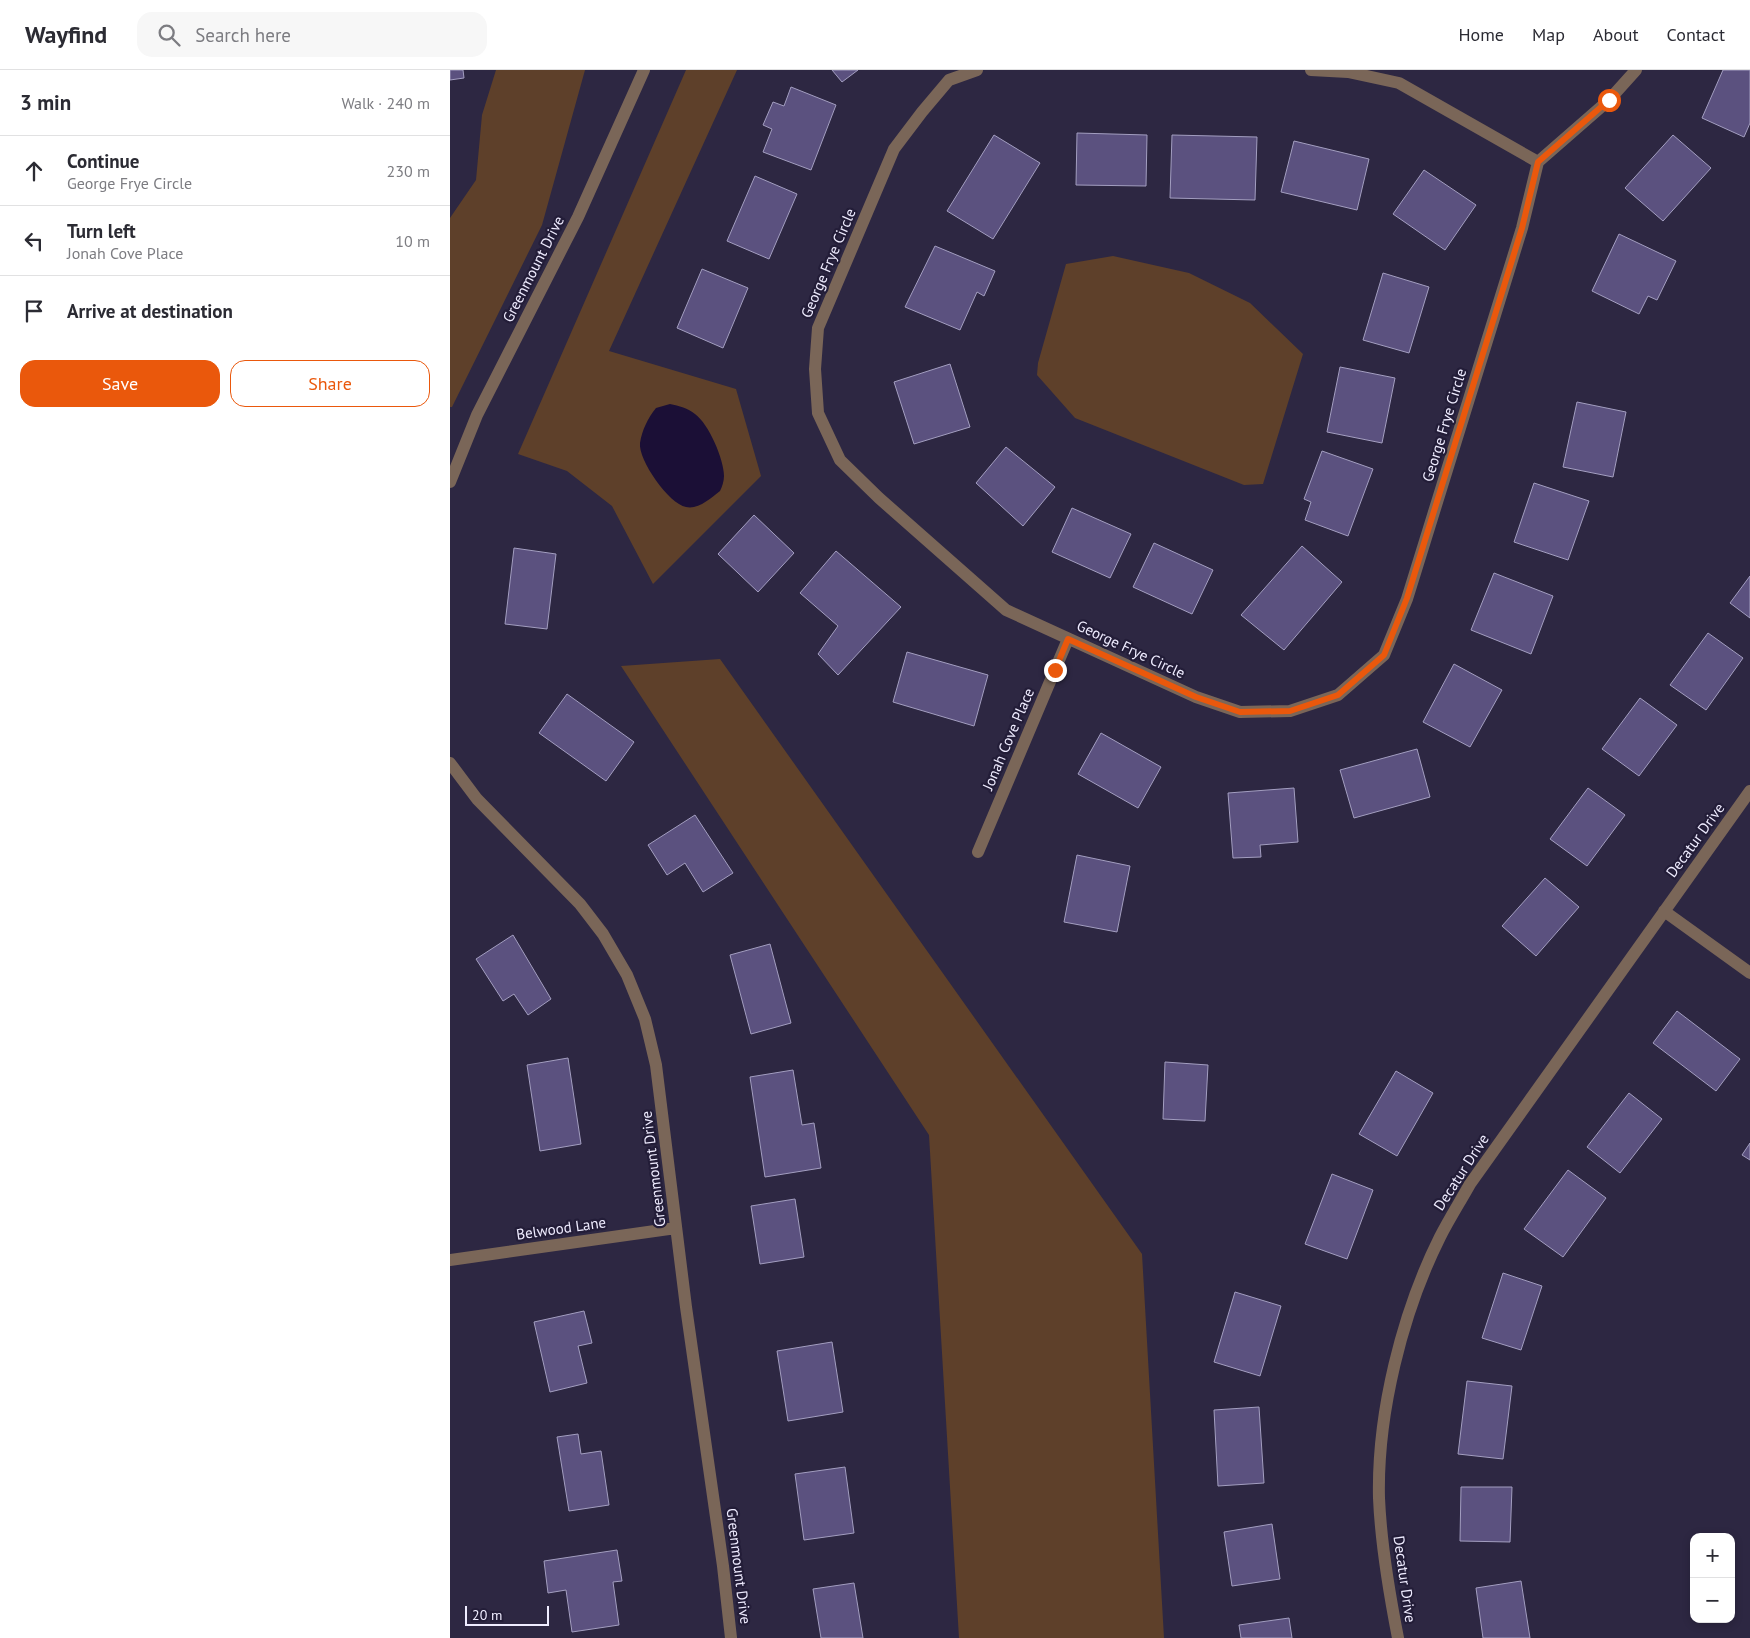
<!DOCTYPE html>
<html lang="en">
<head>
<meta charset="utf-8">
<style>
	body { margin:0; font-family:"PT Sans",sans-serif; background:#f7f7f7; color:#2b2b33 }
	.controls { position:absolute; right:15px; bottom:15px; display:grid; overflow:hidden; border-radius:10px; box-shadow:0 2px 8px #0003 }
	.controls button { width:45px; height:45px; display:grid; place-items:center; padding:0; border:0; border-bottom:1px solid #e1e1e2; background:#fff; color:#2b2b33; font:25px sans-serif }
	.scale { position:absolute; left:15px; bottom:12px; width:84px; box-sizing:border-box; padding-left:5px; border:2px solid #efecff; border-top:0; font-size:14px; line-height:18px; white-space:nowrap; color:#efecff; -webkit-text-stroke:4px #231d38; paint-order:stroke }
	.stop { position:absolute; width:15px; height:15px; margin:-11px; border:4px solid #ea580c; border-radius:50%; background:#fff }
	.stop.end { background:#ea580c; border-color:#fff; box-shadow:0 1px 5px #0008 }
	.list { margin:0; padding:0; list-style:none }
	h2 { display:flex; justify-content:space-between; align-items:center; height:65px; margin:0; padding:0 20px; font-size:21px }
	h2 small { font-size:16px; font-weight:400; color:#7c7c81 }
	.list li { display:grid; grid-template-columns:32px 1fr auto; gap:15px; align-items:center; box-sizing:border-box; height:70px; padding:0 20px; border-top:1px solid #e1e1e2 }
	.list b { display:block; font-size:19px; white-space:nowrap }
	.list p { margin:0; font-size:16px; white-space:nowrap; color:#7c7c81 }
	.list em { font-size:16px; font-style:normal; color:#7c7c81 }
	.actions { display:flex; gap:10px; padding:15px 20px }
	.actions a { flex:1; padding:11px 0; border:1px solid #ea580c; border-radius:15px; text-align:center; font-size:18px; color:#ea580c }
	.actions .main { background:#ea580c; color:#fff }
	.icon { flex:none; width:28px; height:28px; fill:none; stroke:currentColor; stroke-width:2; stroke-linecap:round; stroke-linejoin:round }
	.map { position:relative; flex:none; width:1300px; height:1568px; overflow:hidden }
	header { display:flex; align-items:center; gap:30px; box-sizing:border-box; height:70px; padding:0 25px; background:#fff; border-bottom:1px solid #e1e1e2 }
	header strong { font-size:24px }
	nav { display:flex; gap:28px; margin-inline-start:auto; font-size:18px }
	.search { width:350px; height:45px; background:#f7f7f7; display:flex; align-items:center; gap:12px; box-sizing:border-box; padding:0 18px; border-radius:15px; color:#7c7c81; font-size:19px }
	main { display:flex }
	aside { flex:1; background:#fff }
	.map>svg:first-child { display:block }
	.green { fill:#5e402a }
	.water { fill:#1b0f36 }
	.building { fill:#5b517f; stroke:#a39ec0 }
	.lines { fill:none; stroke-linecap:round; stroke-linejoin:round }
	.minor { stroke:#7a6658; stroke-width:12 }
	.route { stroke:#ea580c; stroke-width:6 }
	.labels { text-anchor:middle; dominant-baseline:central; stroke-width:4.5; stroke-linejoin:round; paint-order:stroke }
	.street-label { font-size:15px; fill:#efecff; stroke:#231d38 }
</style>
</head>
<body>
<header>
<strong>Wayfind</strong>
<div class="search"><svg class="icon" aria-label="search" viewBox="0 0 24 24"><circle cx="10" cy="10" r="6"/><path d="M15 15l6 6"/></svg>Search here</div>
<nav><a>Home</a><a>Map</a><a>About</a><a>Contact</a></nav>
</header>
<main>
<aside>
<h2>3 min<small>Walk · 240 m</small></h2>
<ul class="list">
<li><svg class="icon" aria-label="ahead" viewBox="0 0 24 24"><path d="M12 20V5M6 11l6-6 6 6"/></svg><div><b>Continue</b><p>George Frye Circle</p></div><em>230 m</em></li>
<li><svg class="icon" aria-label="left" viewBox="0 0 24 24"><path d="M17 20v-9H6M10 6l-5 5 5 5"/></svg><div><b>Turn left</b><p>Jonah Cove Place</p></div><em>10 m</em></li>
<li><svg class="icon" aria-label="arrive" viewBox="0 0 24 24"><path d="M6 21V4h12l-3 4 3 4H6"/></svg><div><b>Arrive at destination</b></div></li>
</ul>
<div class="actions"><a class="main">Save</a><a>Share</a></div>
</aside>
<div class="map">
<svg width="1300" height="1568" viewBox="0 0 1300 1568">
	<rect width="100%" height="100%" fill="#2d2742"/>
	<path class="green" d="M46,0H135L92,155L2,337H0V148L26,110L32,45Z
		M236,0H287L159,281L286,319L311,406L203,514L162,436L117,401L68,384Z
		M663,186L739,203L800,233L853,284L813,414L794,415L625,348L587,305L588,293L616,194Z
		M270,589L692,1184L714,1568H509L479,1065L171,596Z"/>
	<path class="water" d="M220,334C229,336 238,338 245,344C259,354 274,390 274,406C274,411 272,417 270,421C261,428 248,440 236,437C219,434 188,390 190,373C192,360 198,348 206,338Z"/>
	<path class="building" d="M0,0H13L14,8L0,10Z
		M382,0H408L392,12Z
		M1273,0H1300V53L1294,67L1252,48Z
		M341,17L386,35L361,100L313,82L322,59L313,55L323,32L334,36Z
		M627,63L697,65L696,116L626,115Z
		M544,65L590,93L543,169L497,141Z
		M722,65L807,67L805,130L720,128Z
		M1223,65L1261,98L1213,151L1175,118Z
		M844,71L919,89L907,140L831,122Z
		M974,100L1026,135L995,180L943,144Z
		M305,106L347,124L319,189L277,171Z
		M1169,164L1226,191L1207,230L1198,226L1189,244L1142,221Z
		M485,176L545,201L534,226L527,222L510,260L455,237Z
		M252,199L298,218L273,278L227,258Z
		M933,203L979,217L959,283L913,270Z
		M500,294L520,357L464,374L444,312Z
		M890,297L945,308L932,373L877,362Z
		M1127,332L1176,342L1163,407L1113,397Z
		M556,377L605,417L573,456L526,413Z
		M872,381L923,399L898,466L855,450L861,432L854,429Z
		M1084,413L1139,431L1118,490L1064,472Z
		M622,438L681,464L660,508L602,482Z
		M304,445L344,483L308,522L268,484Z
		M704,473L763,500L742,544L683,517Z
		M852,476L892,512L834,580L791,545Z
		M64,478L106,484L97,559L55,554Z
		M386,481L451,537L388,605L368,584L388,556L350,523Z
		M1044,503L1103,526L1081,584L1021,560Z
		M1300,506V548L1280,533Z
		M1258,563L1293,588L1256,640L1220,615Z
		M457,582L538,605L524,656L443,632Z
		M1004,594L1052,620L1020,677L973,652Z
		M117,624L184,672L156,711L89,663Z
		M1190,628L1227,655L1189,706L1152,679Z
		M651,663L711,697L688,738L628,704Z
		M967,679L980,727L904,748L890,700Z
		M844,718L848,772L810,775L811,787L783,788L778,723Z
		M1138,718L1175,745L1137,796L1100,769Z
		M245,745L283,803L253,822L235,793L217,805L198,775Z
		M627,785L680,796L667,862L614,852Z
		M1095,808L1129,837L1086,886L1052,856Z
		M63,865L101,929L78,945L64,924L53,931L26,889Z
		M320,874L341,953L301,964L280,885Z
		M1227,941L1290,989L1266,1021L1203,973Z
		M118,988L131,1074L90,1081L77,995Z
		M715,992L758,995L755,1051L713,1049Z
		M343,1000L352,1055L364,1053L371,1098L315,1107L300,1007Z
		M946,1001L983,1023L947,1086L909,1064Z
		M1179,1023L1212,1049L1170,1103L1137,1077Z
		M1300,1073V1090L1292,1085Z
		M1118,1100L1156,1128L1113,1187L1074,1159Z
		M882,1104L923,1120L897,1189L855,1174Z
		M345,1129L354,1187L310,1194L301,1136Z
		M1053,1203L1092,1216L1071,1280L1032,1268Z
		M785,1222L831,1236L810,1306L764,1292Z
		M134,1241L142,1273L128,1276L137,1313L100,1322L84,1252Z
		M382,1272L393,1342L338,1351L327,1281Z
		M1017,1311L1062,1316L1053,1389L1008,1384Z
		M809,1337L814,1413L768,1416L764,1340Z
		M128,1364L131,1384L151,1381L159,1435L119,1441L107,1367Z
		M395,1397L404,1463L354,1470L345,1404Z
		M1011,1417H1062L1060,1472L1010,1471Z
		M822,1454L830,1509L782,1516L774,1462Z
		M167,1480L172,1511L163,1512L169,1555L122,1562L116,1520L98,1523L94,1491Z
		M1071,1511L1080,1568H1033L1026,1518Z
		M404,1513L413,1568H371L363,1519Z
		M839,1548L842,1568H791L789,1555Z"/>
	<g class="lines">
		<path class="minor" d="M527,0L499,10L472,42L444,79L368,258L365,299L368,343L390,390L429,428L556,540L746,627L790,642L840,641L888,625L934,585L957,529L1072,158L1088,92L1159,30L1186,0
			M861,0L898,2L949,13L1088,92
			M0,412L27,345L128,147L194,0
			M0,693L27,729L130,834L153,864L177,905L195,949L206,995L236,1237L273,1496L281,1568
			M528,782L618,569
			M1214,841L1300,903
			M0,1190L226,1158
			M948,1568C939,1522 931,1476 929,1428C927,1344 952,1243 990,1167C999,1149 1010,1132 1020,1114L1300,721"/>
	</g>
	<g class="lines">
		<path class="route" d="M605,600L618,569L746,627L790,642L840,641L888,625L934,585L957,528L1072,158L1088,92L1159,30"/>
	</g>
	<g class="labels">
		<g class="street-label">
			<text transform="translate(378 193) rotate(-67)">George Frye Circle</text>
			<text transform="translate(83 199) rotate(-63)">Greenmount Drive</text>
			<text transform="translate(994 355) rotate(-73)">George Frye Circle</text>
			<text transform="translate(681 579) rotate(25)">George Frye Circle</text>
			<text transform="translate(558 669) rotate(-67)">Jonah Cove Place</text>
			<text transform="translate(1245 770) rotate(-54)">Decatur Drive</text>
			<text transform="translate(203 1099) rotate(-97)">Greenmount Drive</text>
			<text transform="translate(1011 1102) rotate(-57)">Decatur Drive</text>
			<text transform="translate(111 1158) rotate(-8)">Belwood Lane</text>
			<text transform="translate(289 1496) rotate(83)">Greenmount Drive</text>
			<text transform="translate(955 1509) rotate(82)">Decatur Drive</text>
		</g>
	</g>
</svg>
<div class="controls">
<button>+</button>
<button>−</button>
</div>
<div class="scale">20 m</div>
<div class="stop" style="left:1159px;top:30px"></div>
<div class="stop end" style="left:605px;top:600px"></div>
</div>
</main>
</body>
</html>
